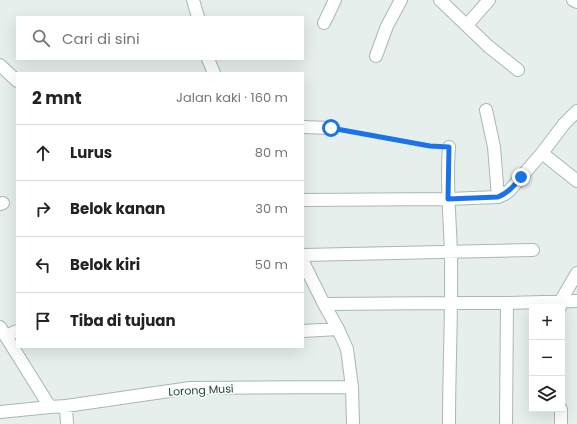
<!DOCTYPE html>
<html lang="id">
<head>
<meta charset="utf-8">
<style>
	body { margin:0; font-family:Poppins,sans-serif; background:#f2f2f2; color:#222 }
	.controls { position:absolute; right:12px; bottom:12px; display:grid; overflow:hidden; border-radius:0px; box-shadow:0 4px 16px #0002 }
	.controls button { width:36px; height:36px; display:grid; place-items:center; padding:0; border:0; border-bottom:1px solid #e0e0e0; background:#fff; color:#222; font:20px sans-serif }
	.stop { position:absolute; width:12px; height:12px; margin:-9px; border:3px solid #1a73e8; border-radius:50%; background:#fff }
	.stop.end { background:#1a73e8; border-color:#fff; box-shadow:0 1px 4px #0008 }
	.list { margin:0; padding:0; list-style:none }
	h2 { display:flex; justify-content:space-between; align-items:center; height:52px; margin:0; padding:0 16px; font-size:17px }
	h2 small { font-size:13px; font-weight:400; color:#767676 }
	.list li { display:grid; grid-template-columns:26px 1fr auto; gap:12px; align-items:center; box-sizing:border-box; height:56px; padding:0 16px; border-top:1px solid #e0e0e0 }
	.list b { display:block; font-size:15px; white-space:nowrap }
	.list em { font-size:13px; font-style:normal; color:#767676 }
	.icon { flex:none; width:22px; height:22px; fill:none; stroke:currentColor; stroke-width:2; stroke-linecap:round; stroke-linejoin:round }
	.map { position:relative; flex:none; width:577px; height:424px; overflow:hidden }
	.search { position:absolute; background:#fff; box-shadow:0 4px 16px #0002; left:16px; top:16px; width:288px; height:44px; display:flex; align-items:center; gap:10px; box-sizing:border-box; padding:0 14px; border-radius:0px; color:#767676; font-size:15px }
	.panel { position:absolute; background:#fff; box-shadow:0 4px 16px #0002; left:16px; top:72px; width:288px; height:276px; border-radius:0px }
	.map>svg:first-child { display:block }
	.lines { fill:none; stroke-linecap:round; stroke-linejoin:round }
	.minor-casing { stroke:#a8b8b2; stroke-width:14 }
	.path { stroke:#86b3a5; stroke-width:2; stroke-dasharray:2 3; stroke-linecap:butt }
	.minor { stroke:#fff; stroke-width:12 }
	.route { stroke:#1a73e8; stroke-width:5 }
	.labels { text-anchor:middle; dominant-baseline:central; stroke-width:3.5; stroke-linejoin:round; paint-order:stroke }
	.street-label { font-size:11px; fill:#24423a; stroke:#f7fbf9 }
</style>
</head>
<body>
<div class="map">
<svg width="577" height="424" viewBox="0 0 577 424">
	<rect width="100%" height="100%" fill="#e6efeb"/>
	<g class="lines">
		<g class="minor-casing">
			<path id="minor" d="M193,0L198,17
				M440,0L488,46L518,70
				M573,0L577,2
				M324,23L335,0
				M467,25L489,0
				M376,56L387,26L401,0
				M208,59L214,73
				M0,65L17,81
				M486,110L494,147L498,197
				M303,127L331,128
				M542,153L577,181
				M303,200L448,199L498,197L505,194L510,190L542,153L564,124L577,111
				M0,204L3,203
				M303,255L533,250
				M303,262L324,304L338,329L347,349L352,387L353,424
				M324,304L451,303H507L577,301
				M560,307V302L577,273
				M0,327L50,407
				M303,331L338,329
				M6,336L17,331
				M66,406L67,424
				M561,409V424
				M0,412L50,407L66,406L190,388L352,387
				M449,424C449,367 452,310 451,254C450,218 446,183 449,147
				M506,424L507,303"/>
		</g>
		<path class="path" d="M342,130L430,146L438,147"/>
		<use href="#minor" class="minor"/>
	</g>
	<g class="lines">
		<path class="route" d="M331,128L430,146L449,147L448,199L498,197C508,193 514,186 521,177"/>
	</g>
	<g class="labels">
		<g class="street-label">
			<text transform="translate(201 390) rotate(-3)">Lorong Musi</text>
		</g>
	</g>
</svg>
<div class="controls">
<button>+</button>
<button>−</button>
<button><svg class="icon" aria-label="layers" viewBox="0 0 24 24"><path d="M12 4l9 5-9 5-9-5zM3 14l9 5 9-5"/></svg></button>
</div>
<div class="stop" style="left:331px;top:128px"></div>
<div class="stop end" style="left:521px;top:177px"></div>
<div class="search"><svg class="icon" aria-label="search" viewBox="0 0 24 24"><circle cx="10" cy="10" r="6"/><path d="M15 15l6 6"/></svg>Cari di sini</div>
<section class="panel">
<h2>2 mnt<small>Jalan kaki · 160 m</small></h2>
<ul class="list">
<li><svg class="icon" aria-label="ahead" viewBox="0 0 24 24"><path d="M12 20V5M6 11l6-6 6 6"/></svg><div><b>Lurus</b></div><em>80 m</em></li>
<li><svg class="icon" aria-label="right" viewBox="0 0 24 24"><path d="M7 20v-9h11M14 6l5 5-5 5"/></svg><div><b>Belok kanan</b></div><em>30 m</em></li>
<li><svg class="icon" aria-label="left" viewBox="0 0 24 24"><path d="M17 20v-9H6M10 6l-5 5 5 5"/></svg><div><b>Belok kiri</b></div><em>50 m</em></li>
<li><svg class="icon" aria-label="arrive" viewBox="0 0 24 24"><path d="M6 21V4h12l-3 4 3 4H6"/></svg><div><b>Tiba di tujuan</b></div></li>
</ul>
</section>
</div>
</body>
</html>
